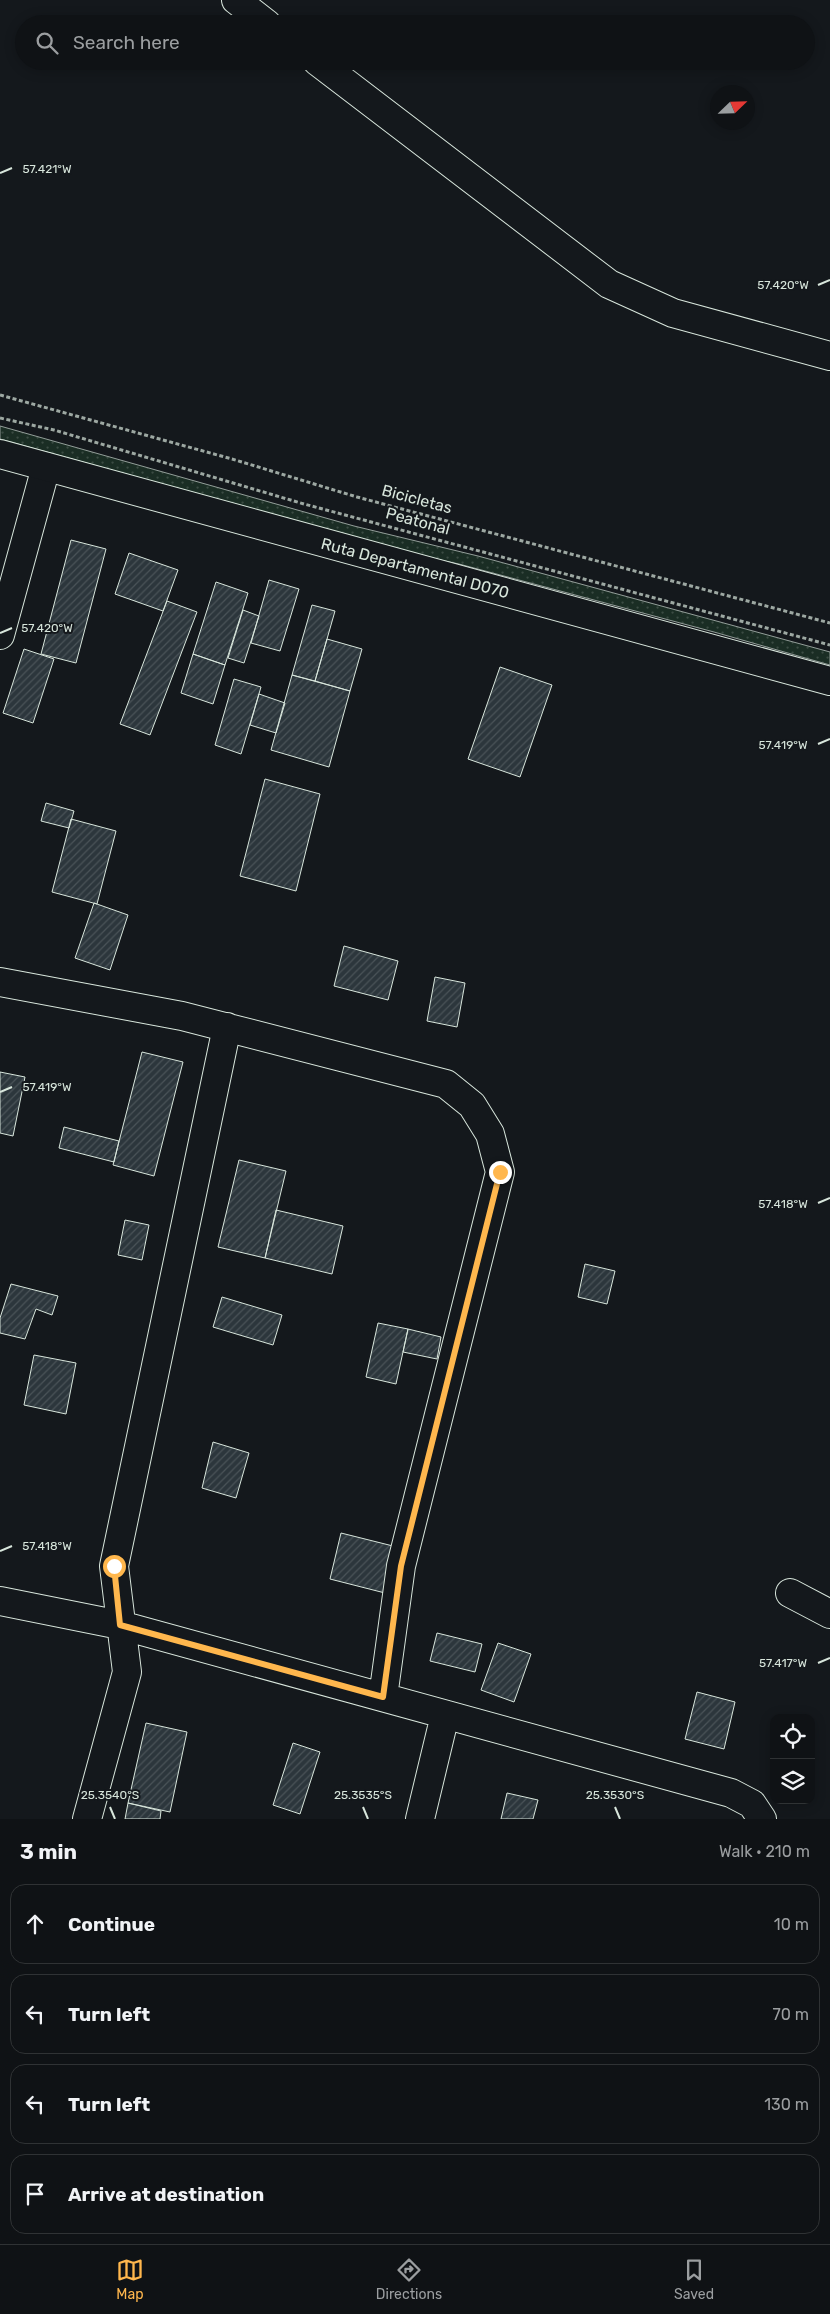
<!DOCTYPE html>
<html lang="en">
<head>
<meta charset="utf-8">
<style>
	body { margin:0; font-family:Rubik,sans-serif; background:#1d2022; color:#f1f3f6 }
	.controls { position:absolute; right:15px; bottom:15px; display:grid; overflow:hidden; border-radius:10px; box-shadow:0 2px 12px #0003 }
	.controls button { width:45px; height:45px; display:grid; place-items:center; padding:0; border:0; border-bottom:1px solid #2f3234; background:#0f1215; color:#f1f3f6; font:25px sans-serif }
	.compass { position:absolute; left:710px; top:85px; width:45px; height:45px; border-radius:50%; background:#0f1215; box-shadow:0 2px 12px #0003; rotate:67deg }
	.stop { position:absolute; width:15px; height:15px; margin:-11px; border:4px solid #ffb74d; border-radius:50%; background:#fff }
	.stop.end { background:#ffb74d; border-color:#fff; box-shadow:0 1px 5px #0008 }
	.list { margin:0; padding:0; list-style:none }
	h2 { display:flex; justify-content:space-between; align-items:center; height:65px; margin:0; padding:0 20px; font-size:21px }
	h2 small { font-size:16px; font-weight:400; color:#9b9ea0 }
	.list li { display:grid; grid-template-columns:32px 1fr auto; gap:15px; align-items:center; box-sizing:border-box; height:80px; margin:0 10px 10px; padding:0 10px; border:1px solid #2f3234; border-radius:15px }
	.list b { display:block; font-size:19px; white-space:nowrap }
	.list em { font-size:16px; font-style:normal; color:#9b9ea0 }
	.icon { flex:none; width:28px; height:28px; fill:none; stroke:currentColor; stroke-width:2; stroke-linecap:round; stroke-linejoin:round }
	.map { position:relative; flex:none; width:830px; height:1819px; overflow:hidden }
	.search { position:absolute; background:#0f1215; box-shadow:0 2px 12px #0003; left:15px; right:15px; top:15px; height:55px; display:flex; align-items:center; gap:12px; box-sizing:border-box; padding:0 18px; border-radius:28px; color:#9b9ea0; font-size:19px }
	.sheet { height:425px; background:#0f1215 }
	nav { display:flex; justify-content:space-around; align-items:center; box-sizing:border-box; height:70px; border-top:1px solid #2f3234; background:#0f1215; font-size:14px; color:#9b9ea0 }
	nav a { display:grid; justify-items:center; gap:2px }
	nav .on { color:#ffb74d }
	.map>svg:first-child { display:block }
	.grass { fill:url(#grass-dots); stroke:#939e99 }
	.building { fill:url(#building-hatch); stroke:#d8e6dc }
	.lines { fill:none; stroke-linecap:round; stroke-linejoin:round }
	.minor-casing { stroke:#d8e6dc; stroke-width:30 }
	.major-casing { stroke:#d8e6dc; stroke-width:30 }
	.path { stroke:#9da8a2; stroke-width:3; stroke-dasharray:4 2.5; stroke-linecap:butt }
	.minor { stroke:#14181c; stroke-width:28 }
	.major { stroke:#14181c; stroke-width:28 }
	.route { stroke:#ffb74d; stroke-width:6 }
	.ticks { fill:none; stroke:#d8e6dc; stroke-width:2 }
	.labels { text-anchor:middle; dominant-baseline:central; stroke-width:4; stroke-linejoin:round; paint-order:stroke }
	.street-label { font-size:16px; fill:#d8e6dc; stroke:#14181c }
	.ticks-label { font-size:12px; text-anchor:middle; fill:#d8e6dc; stroke:#14181c; stroke-width:4; stroke-linejoin:round; paint-order:stroke }
</style>
</head>
<body>
<div class="map">
<svg width="830" height="1819" viewBox="0 0 830 1819">
	<defs>
		<pattern id="grass-dots" width="8" height="8" patternUnits="userSpaceOnUse" patternTransform="scale(1.25)"><rect width="8" height="8" fill="#1a2d24"/><path d="M2 2h.1M6 6h.1" fill="none" stroke="#3b4b43" stroke-width="1.8" stroke-linecap="round"/></pattern>
		<pattern id="building-hatch" width="6" height="6" patternUnits="userSpaceOnUse" patternTransform="scale(1.25)"><rect width="6" height="6" fill="#2c363c"/><path d="M-1 1l2-2M0 6l6-6M5 7l2-2" fill="none" stroke="#4a5358"/></pattern>
	</defs>
	<rect width="100%" height="100%" fill="#14181c"/>
	<path class="grass" d="M0,426L354,526L478,556L830,652V665L714,632L459,564L417,555L0,439Z"/>
	<path class="building" d="M71,540L106,549L76,663L41,654Z
		M129,553L178,570L163,611L115,594Z
		M269,580L299,589L280,651L251,643Z
		M216,582L248,593L225,665L193,654Z
		M167,601L197,612L150,735L120,724Z
		M312,605L335,611L315,681L292,675Z
		M243,610L259,616L244,663L228,658Z
		M327,639L362,649L350,691L315,681Z
		M24,649L54,659L33,723L3,713Z
		M193,654L225,665L213,704L181,693Z
		M500,667L552,685L520,777L468,759Z
		M292,675L350,691L329,767L271,750Z
		M234,679L261,687L241,754L215,745Z
		M259,694L285,703L276,733L250,725Z
		M265,779L320,794L296,891L240,876Z
		M46,803L74,811L69,828L41,821Z
		M71,819L116,831L97,904L52,892Z
		M94,903L128,915L110,970L75,958Z
		M344,946L398,961L388,1000L334,986Z
		M435,977L465,983L457,1027L427,1021Z
		M142,1052L183,1062L154,1176L113,1165Z
		M0,1072L25,1077L13,1136L0,1133Z
		M64,1127L119,1141L114,1162L59,1148Z
		M239,1160L286,1171L265,1258L218,1247Z
		M276,1210L343,1226L332,1274L265,1258Z
		M125,1220L149,1225L142,1260L118,1255Z
		M585,1264L615,1271L607,1304L578,1297Z
		M11,1284L58,1296L52,1315L36,1309L25,1339L0,1333V1318Z
		M222,1297L282,1315L273,1345L213,1327Z
		M378,1323L408,1329L396,1384L366,1377Z
		M408,1329L441,1337L437,1359L403,1352Z
		M34,1355L76,1363L66,1414L24,1405Z
		M213,1442L249,1453L236,1498L202,1488Z
		M341,1533L397,1547L385,1593L330,1579Z
		M437,1633L482,1644L475,1672L430,1661Z
		M498,1643L531,1654L514,1702L481,1690Z
		M697,1692L735,1702L724,1749L685,1739Z
		M146,1723L187,1732L170,1812L128,1803Z
		M293,1743L320,1752L300,1814L273,1805Z
		M507,1793L538,1800L533,1819H501Z
		M128,1803L161,1811L160,1819H125Z"/>
	<g class="lines">
		<g class="minor-casing">
			<path id="minor" d="M236,0L267,24
				M317,61L609,284L673,313L830,356
				M0,635L46,467
				M0,982L182,1016L446,1084L472,1105L490,1134L500,1172L401,1566L383,1697
				M790,1593L830,1614
				M0,1601L120,1625L731,1793L752,1804L762,1819
				M87,1819L127,1672L114,1566L227,1027
				M420,1819L445,1715"/>
		</g>
		<g class="major-casing">
			<path id="major" d="M0,454L830,681"/>
		</g>
		<path class="path" d="M0,395L232,459L357,497L830,623
			M0,418L54,430L304,504L830,645"/>
		<use href="#minor" class="minor"/>
		<use href="#major" class="major"/>
	</g>
	<g class="lines">
		<path class="route" d="M114,1566L120,1625L383,1697L401,1566L500,1172"/>
	</g>
	<path class="ticks" d="M0,173L12,168M818,285L830,280M0,633L12,628M818,744L830,739M0,1092L12,1087M818,1203L830,1198M0,1551L12,1546M818,1663L830,1658M110,1807L115,1819M363,1807L368,1819M615,1807L620,1819"/>
	<g class="labels">
		<g class="street-label">
			<text transform="translate(417 499) rotate(15)">Bicicletas</text>
			<text transform="translate(418 521) rotate(15)">Peatonal</text>
			<text transform="translate(415 568) rotate(15)">Ruta Departamental D070</text>
		</g>
	</g>
	<g class="ticks-label">
		<text x="47" y="173">57.421°W</text>
		<text x="783" y="289">57.420°W</text>
		<text x="47" y="632">57.420°W</text>
		<text x="783" y="749">57.419°W</text>
		<text x="47" y="1091">57.419°W</text>
		<text x="783" y="1208">57.418°W</text>
		<text x="47" y="1550">57.418°W</text>
		<text x="783" y="1667">57.417°W</text>
		<text x="110" y="1799">25.3540°S</text>
		<text x="363" y="1799">25.3535°S</text>
		<text x="615" y="1799">25.3530°S</text>
	</g>
</svg>
<div class="controls">
<button><svg class="icon" aria-label="locate" viewBox="0 0 24 24"><circle cx="12" cy="12" r="6"/><path d="M12 2v4M12 18v4M2 12h4M18 12h4"/></svg></button>
<button><svg class="icon" aria-label="layers" viewBox="0 0 24 24"><path d="M12 4l9 5-9 5-9-5zM3 14l9 5 9-5"/></svg></button>
</div>
<svg class="compass" viewBox="-18 -18 36 36"><path d="M0-13l5 13h-10z" fill="#e53935"/><path d="M0 13l5-13h-10z" fill="#9b9ea0"/></svg>
<div class="stop" style="left:114px;top:1566px"></div>
<div class="stop end" style="left:500px;top:1172px"></div>
<div class="search"><svg class="icon" aria-label="search" viewBox="0 0 24 24"><circle cx="10" cy="10" r="6"/><path d="M15 15l6 6"/></svg>Search here</div>
</div>
<section class="sheet">
<h2>3 min<small>Walk · 210 m</small></h2>
<ul class="list">
<li><svg class="icon" aria-label="ahead" viewBox="0 0 24 24"><path d="M12 20V5M6 11l6-6 6 6"/></svg><div><b>Continue</b></div><em>10 m</em></li>
<li><svg class="icon" aria-label="left" viewBox="0 0 24 24"><path d="M17 20v-9H6M10 6l-5 5 5 5"/></svg><div><b>Turn left</b></div><em>70 m</em></li>
<li><svg class="icon" aria-label="left" viewBox="0 0 24 24"><path d="M17 20v-9H6M10 6l-5 5 5 5"/></svg><div><b>Turn left</b></div><em>130 m</em></li>
<li><svg class="icon" aria-label="arrive" viewBox="0 0 24 24"><path d="M6 21V4h12l-3 4 3 4H6"/></svg><div><b>Arrive at destination</b></div></li>
</ul>
</section>
<nav>
<a class="on"><svg class="icon" aria-label="map" viewBox="0 0 24 24"><path d="M3 6l6-2 6 2 6-2v14l-6 2-6-2-6 2zM9 4v14M15 6v14"/></svg>Map</a>
<a><svg class="icon" aria-label="directions" viewBox="0 0 24 24"><path d="M12 3l9 9-9 9-9-9zM9 14v-3h6M13 9l2 2-2 2"/></svg>Directions</a>
<a><svg class="icon" aria-label="saved" viewBox="0 0 24 24"><path d="M7 4h10v16l-5-4-5 4z"/></svg>Saved</a>
</nav>
</body>
</html>
